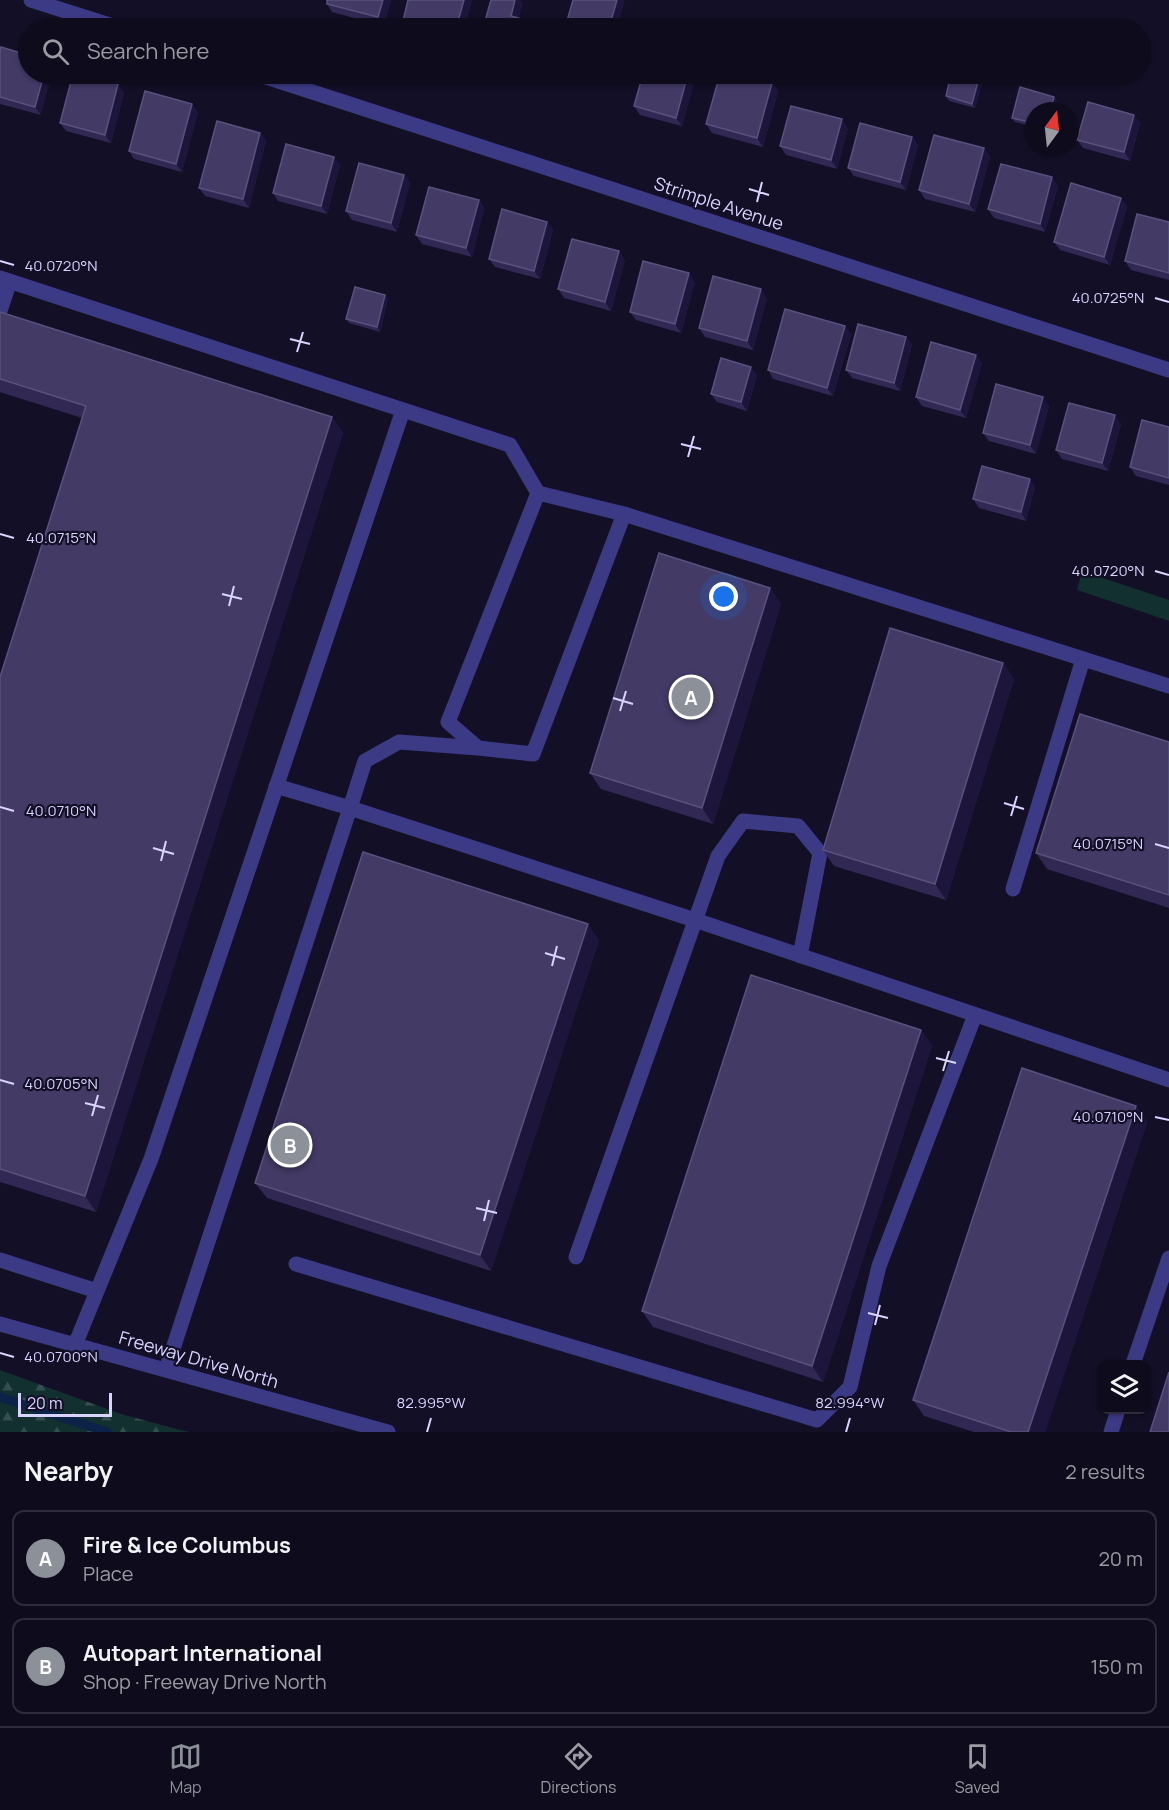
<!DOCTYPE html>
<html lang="en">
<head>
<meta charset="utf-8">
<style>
	body { margin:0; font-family:Manrope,sans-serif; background:#171425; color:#f1f3f6 }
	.controls { position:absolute; right:18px; bottom:18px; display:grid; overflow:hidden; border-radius:12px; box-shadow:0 2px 4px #0004 }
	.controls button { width:54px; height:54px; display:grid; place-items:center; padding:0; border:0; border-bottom:2px solid #2e2b3b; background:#0e0b1c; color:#f1f3f6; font:30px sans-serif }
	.compass { position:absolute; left:1025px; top:102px; width:54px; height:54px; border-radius:50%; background:#0e0b1c; box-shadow:0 2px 4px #0004; rotate:15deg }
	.scale { position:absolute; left:18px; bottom:15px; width:94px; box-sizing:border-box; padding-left:6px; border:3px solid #d9d4ff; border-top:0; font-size:16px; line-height:21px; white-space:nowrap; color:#d9d4ff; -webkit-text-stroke:4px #130f26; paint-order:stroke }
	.you { position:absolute; left:724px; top:597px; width:21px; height:21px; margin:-15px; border:4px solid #fff; border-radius:50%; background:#1a73e8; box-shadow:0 0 0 9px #1a73e833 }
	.badge { display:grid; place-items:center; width:39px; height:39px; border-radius:50%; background:#8c9099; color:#fff; font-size:20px; font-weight:700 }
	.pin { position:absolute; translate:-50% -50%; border:3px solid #fff; box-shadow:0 2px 6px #0006 }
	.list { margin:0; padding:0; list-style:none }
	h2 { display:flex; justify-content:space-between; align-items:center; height:78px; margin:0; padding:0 24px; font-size:26px }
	h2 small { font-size:20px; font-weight:400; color:#9b9ba3 }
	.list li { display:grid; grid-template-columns:39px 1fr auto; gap:18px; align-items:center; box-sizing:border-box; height:96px; margin:0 12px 12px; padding:0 12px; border:2px solid #2e2b3b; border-radius:12px }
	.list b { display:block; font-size:22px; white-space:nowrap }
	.list p { margin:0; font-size:20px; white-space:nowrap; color:#9b9ba3 }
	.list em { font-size:20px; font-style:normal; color:#9b9ba3 }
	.icon { flex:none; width:33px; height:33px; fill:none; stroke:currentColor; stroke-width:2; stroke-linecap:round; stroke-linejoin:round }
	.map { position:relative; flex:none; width:1169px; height:1432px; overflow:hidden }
	.search { position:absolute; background:#0e0b1c; box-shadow:0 2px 4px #0004; left:18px; right:18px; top:18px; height:66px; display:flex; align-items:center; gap:15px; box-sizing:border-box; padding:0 21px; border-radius:33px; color:#9b9ba3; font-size:22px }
	.sheet { height:294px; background:#0e0b1c }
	nav { display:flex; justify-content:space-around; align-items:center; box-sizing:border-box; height:84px; border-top:2px solid #2e2b3b; background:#0e0b1c; font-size:16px; color:#9b9ba3 }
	nav a { display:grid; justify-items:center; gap:3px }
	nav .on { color:#8c9099 }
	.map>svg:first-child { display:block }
	.grass { fill:#12302f }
	.forest { fill:url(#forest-firs) }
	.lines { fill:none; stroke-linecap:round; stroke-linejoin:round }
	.stream { stroke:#0c2248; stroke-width:9 }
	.minor { stroke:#3d3a85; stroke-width:15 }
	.wall { fill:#312854 }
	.shaded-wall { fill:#1d163a }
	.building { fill:#433a66; stroke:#5a527e; stroke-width:1.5 }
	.ticks { fill:none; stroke:#d9d4ff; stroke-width:2 }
	.labels { text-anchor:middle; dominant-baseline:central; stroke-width:4.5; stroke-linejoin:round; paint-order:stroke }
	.street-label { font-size:18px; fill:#d9d4ff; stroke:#130f26 }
	.ticks-label { font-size:15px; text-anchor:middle; fill:#d9d4ff; stroke:#130f26; stroke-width:4.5; stroke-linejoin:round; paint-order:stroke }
</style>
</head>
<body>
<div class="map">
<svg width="1169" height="1432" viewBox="0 0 1169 1432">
	<defs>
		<pattern id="forest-firs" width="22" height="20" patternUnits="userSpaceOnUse" patternTransform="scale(1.5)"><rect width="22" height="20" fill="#12302f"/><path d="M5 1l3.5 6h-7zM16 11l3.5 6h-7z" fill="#344d4e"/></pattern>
	</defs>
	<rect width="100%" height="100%" fill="#130f26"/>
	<path class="grass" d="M1082,571L1169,600V621L1077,590Z"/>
	<path class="forest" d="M0,1370L121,1414L188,1432H0Z"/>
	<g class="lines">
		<path class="stream" d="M0,1397L107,1432"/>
		<path class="minor" d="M31,0L119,28
			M257,74L1169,370
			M0,278L510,445L538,493
			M0,311L10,281
			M624,514L1169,686
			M478,748L533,754L624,514L538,493L448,722L478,748L399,742L365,761L350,808L695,920L1169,1080
			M1013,889L1083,659
			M576,1257L718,856L743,821L798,826L820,853L800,956
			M0,1260L97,1291
			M296,1264L817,1420L850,1387L879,1266L975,1015
			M0,1324L388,1432
			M75,1345L151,1159L403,410
			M1133,1364L1169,1258
			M166,1370L350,808L276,786
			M1111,1432L1118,1410"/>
	</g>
	<path class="wall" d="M391,0L384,26L332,12L327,4Z
		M408,0H472L464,28H404L402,25Z
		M0,52L41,115L0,104Z
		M643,74H696L682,126L640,115L634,106Z
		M877,74H911L908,84L879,77Z
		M951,74H983L984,75L975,108L949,101L946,96Z
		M772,83L778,91L763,147L712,133L706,124Z
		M118,84L124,93L111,143L66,131L60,123Z
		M1054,97L1057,101L1034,111V127L1015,122L1012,118Z
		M198,112L182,172L134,159L129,151Z
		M1140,123L1130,161L1083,148L1077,140Z
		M848,128L837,169L786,155L780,146Z
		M260,133L266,141L249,208L205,196L199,188Z
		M912,137L918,145L906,190L854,176L848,168Z
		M984,148L990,157L975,212L925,199L919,190Z
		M340,165L327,214L278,201L273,193Z
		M404,175L410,183L397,232L352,220L346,211Z
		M1052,177L1058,186L1045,232L994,218L988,209Z
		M1121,198L1127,207L1110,265L1060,250L1054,242Z
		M479,200L484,208L472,257L422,244L416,235Z
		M547,222L553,230L540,279L495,267L489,259Z
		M1169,222V280L1131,270L1125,261Z
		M625,260L611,311L564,298L558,289Z
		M695,282L681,333L636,320L630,312Z
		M385,295L388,299L380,332L349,323L346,319Z
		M767,298L753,350L705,337L699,328Z
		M0,312L332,417L343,433L96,1212L0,1182V677L82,418L0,392Z
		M845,326L851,335L833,396L773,379L768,370Z
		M906,337L912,345L900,391L852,378L846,370Z
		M982,363L966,418L922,406L916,397Z
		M757,375L747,411L717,402L711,394Z
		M1049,406L1036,454L989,441L983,433Z
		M1121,424L1108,471L1062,459L1056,450Z
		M1169,427V485L1136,476L1130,467Z
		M1035,487L1026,521L979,508L973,499Z
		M770,588L781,604L713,824L601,789L590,773Z
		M1003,663L1014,679L946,900L834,866L823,850Z
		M1169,742V908L1047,869L1036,853Z
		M599,940L491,1271L267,1198L255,1183Z
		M921,1030L932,1046L823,1382L653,1327L642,1311Z
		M1136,1106L1147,1122L1045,1432H974L924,1416L913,1400Z"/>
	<path class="shaded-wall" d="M383,0H391L384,26L378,17Z
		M464,0H472L464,28H456Z
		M515,0H520L523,4L517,24L511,16Z
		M617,0H625L617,28H609Z
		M44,74H52L41,115L35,107Z
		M688,74H696L682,126L676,118Z
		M907,74H911L908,84L905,80Z
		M980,74H983L984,75L975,108L972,104Z
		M772,83L778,91L763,147L757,138Z
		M118,84L124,93L111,143L105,135Z
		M1054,97L1057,101L1054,111H1050Z
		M192,104L198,112L182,172L176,164Z
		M1134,115L1140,123L1130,161L1124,152Z
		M842,119L848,128L837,169L831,160Z
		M260,133L266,141L249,208L243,199Z
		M912,137L918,145L906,190L900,182Z
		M984,148L990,157L975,212L969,204Z
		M334,157L340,165L327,214L321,206Z
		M404,175L410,183L397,232L391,223Z
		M1052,177L1058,186L1045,232L1040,224Z
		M1121,198L1127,207L1110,265L1104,257Z
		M479,200L484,208L472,257L466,248Z
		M547,222L553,230L540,279L534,271Z
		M619,251L625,260L611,311L605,302Z
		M689,273L695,282L681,333L675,324Z
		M761,289L767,298L753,350L747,341Z
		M385,295L388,299L380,332L377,327Z
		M845,326L851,335L833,396L827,388Z
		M906,337L912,345L900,391L894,383Z
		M976,355L982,363L966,418L960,410Z
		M751,367L757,375L747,411L741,402Z
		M1043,397L1049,406L1036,454L1030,445Z
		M1115,415L1121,424L1108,471L1102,463Z
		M332,417L343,433L96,1212L85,1196Z
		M1030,479L1035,487L1026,521L1021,512Z
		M770,588L781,604L713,824L702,808Z
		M1003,663L1014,679L946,900L935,884Z
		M588,924L599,940L491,1271L480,1255Z
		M921,1030L932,1046L823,1382L812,1366Z
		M1136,1106L1147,1122L1045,1432H1028Z"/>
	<path class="building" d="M327,0H383L378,17L327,4Z
		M408,0H464L456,28H415L402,25Z
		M491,0H515L511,16L540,24L538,28H483Z
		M573,0H617L609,28H565Z
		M1,47L28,55V74H44L35,107L0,97V52Z
		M73,74H78L118,84L105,135L60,123Z
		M643,74H688L676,118L634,106Z
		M720,74H738L772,83L757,138L706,124Z
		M880,74H907L905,80Z
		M951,74H980L972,104L946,96Z
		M1020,87L1054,97L1050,111H1034V123L1012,118Z
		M145,91L192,104L176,164L129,151Z
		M1088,102L1134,115L1124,152L1077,140Z
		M791,106L842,119L831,160L780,146Z
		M217,121L260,133L243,199L199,188Z
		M860,123L912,137L900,182L848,168Z
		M934,135L984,148L969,204L919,190Z
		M286,144L334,157L321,206L273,193Z
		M359,163L404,175L391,223L346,211Z
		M1001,164L1052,177L1040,224L988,209Z
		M1071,183L1121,198L1104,257L1054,242Z
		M429,187L479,200L466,248L416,235Z
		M502,209L547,222L534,271L489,259Z
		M1137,214L1169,222V273L1125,261Z
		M572,239L619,251L605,302L558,289Z
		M643,261L689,273L675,324L630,312Z
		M713,276L761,289L747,341L699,328Z
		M355,287L385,295L377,327L346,319Z
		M785,309L845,326L827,388L768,370Z
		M0,312L332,417L85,1196L0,1169V677L86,406L0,379Z
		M858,324L906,337L894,383L846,370Z
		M931,342L976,355L960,410L916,397Z
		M721,358L751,367L741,402L711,394Z
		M996,384L1043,397L1030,445L983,433Z
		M1069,403L1115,415L1102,463L1056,450Z
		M1142,420L1169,427V478L1130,467Z
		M982,466L1030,479L1021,512L973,499Z
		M659,553L770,588L702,808L590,773Z
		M890,628L1003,663L935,884L823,850Z
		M1080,714L1169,742V895L1036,853Z
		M363,852L588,924L480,1255L255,1183Z
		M751,975L921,1030L812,1366L642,1311Z
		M1022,1068L1136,1106L1028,1432H1011L913,1400Z
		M1169,1372V1432H1150Z"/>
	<path class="ticks" d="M749,189L769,195M757,202L762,182M0,261L14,265M1155,298L1169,302M290,339L310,344M297,352L303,332M681,444L701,449M688,457L694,436M0,534L14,538M1155,571L1169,575M222,594L242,599M229,606L234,586M613,698L633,704M620,711L626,691M1004,803L1024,809M0,807L14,811M1011,816L1017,796M1155,844L1169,848M153,848L174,854M161,861L166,841M545,953L565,959M552,966L557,946M936,1058L956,1063M943,1071L949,1051M0,1080L14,1084M85,1103L105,1108M92,1116L98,1095M1155,1117L1169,1120M476,1208L497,1213M484,1221L489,1200M868,1313L888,1318M875,1325L880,1305M0,1353L14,1357M427,1432L431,1418M846,1432L850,1418"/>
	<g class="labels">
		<g class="street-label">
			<text transform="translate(719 203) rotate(18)">Strimple Avenue</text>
			<text transform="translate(199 1359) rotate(16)">Freeway Drive North</text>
		</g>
	</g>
	<g class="ticks-label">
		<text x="61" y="271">40.0720°N</text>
		<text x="1108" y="303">40.0725°N</text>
		<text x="61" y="543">40.0715°N</text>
		<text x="1108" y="576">40.0720°N</text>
		<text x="61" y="816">40.0710°N</text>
		<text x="1108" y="849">40.0715°N</text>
		<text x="61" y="1089">40.0705°N</text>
		<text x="1108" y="1122">40.0710°N</text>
		<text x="61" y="1362">40.0700°N</text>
		<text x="431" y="1408">82.995°W</text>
		<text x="850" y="1408">82.994°W</text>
	</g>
</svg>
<div class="controls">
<button><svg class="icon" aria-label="layers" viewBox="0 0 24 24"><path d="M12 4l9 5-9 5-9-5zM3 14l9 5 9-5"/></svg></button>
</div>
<svg class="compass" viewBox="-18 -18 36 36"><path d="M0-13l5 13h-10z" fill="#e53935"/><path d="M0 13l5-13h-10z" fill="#9b9ba3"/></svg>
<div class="scale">20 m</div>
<div class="you"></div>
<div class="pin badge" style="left:691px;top:697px">A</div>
<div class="pin badge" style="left:290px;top:1145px">B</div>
<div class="search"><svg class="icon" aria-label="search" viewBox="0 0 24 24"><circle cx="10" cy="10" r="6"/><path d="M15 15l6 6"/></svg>Search here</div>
</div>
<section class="sheet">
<h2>Nearby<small>2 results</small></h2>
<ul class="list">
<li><span class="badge">A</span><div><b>Fire &amp; Ice Columbus</b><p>Place</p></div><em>20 m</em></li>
<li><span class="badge">B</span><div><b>Autopart International</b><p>Shop · Freeway Drive North</p></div><em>150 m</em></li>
</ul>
</section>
<nav>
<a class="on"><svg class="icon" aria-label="map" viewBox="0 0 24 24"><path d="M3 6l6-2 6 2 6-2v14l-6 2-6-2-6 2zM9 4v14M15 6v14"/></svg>Map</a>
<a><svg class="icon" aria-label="directions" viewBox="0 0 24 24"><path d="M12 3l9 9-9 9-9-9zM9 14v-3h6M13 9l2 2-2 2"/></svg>Directions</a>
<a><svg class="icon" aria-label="saved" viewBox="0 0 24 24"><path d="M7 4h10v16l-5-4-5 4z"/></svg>Saved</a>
</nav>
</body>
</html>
